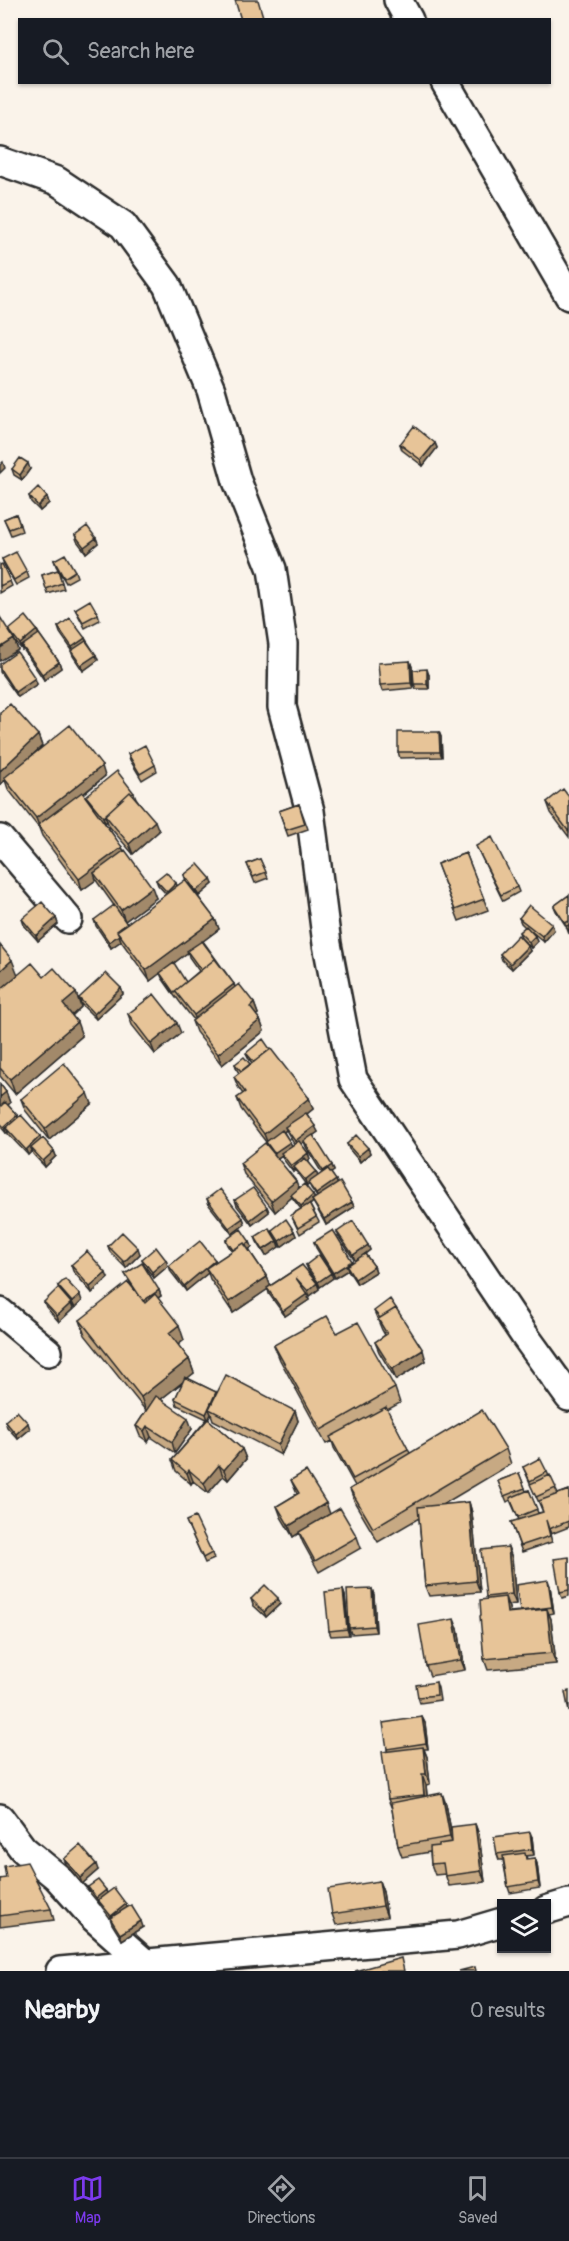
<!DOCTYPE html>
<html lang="en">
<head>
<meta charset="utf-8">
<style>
	body { margin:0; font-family:Pangolin,sans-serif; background:#20242c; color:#f1f3f6 }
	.controls { position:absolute; right:18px; bottom:18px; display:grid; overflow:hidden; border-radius:0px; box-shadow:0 2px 4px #0004 }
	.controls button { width:54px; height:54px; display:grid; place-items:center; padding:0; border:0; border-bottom:2px solid #363941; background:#171b24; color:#f1f3f6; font:30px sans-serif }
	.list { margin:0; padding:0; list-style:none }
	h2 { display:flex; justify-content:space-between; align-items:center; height:78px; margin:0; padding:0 24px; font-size:26px }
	h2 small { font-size:20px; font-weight:400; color:#9ea1a6 }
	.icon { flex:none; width:33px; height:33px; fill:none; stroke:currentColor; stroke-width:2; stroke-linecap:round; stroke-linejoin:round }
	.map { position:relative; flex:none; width:569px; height:1971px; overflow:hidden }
	.search { position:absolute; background:#171b24; box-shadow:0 2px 4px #0004; left:18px; right:18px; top:18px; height:66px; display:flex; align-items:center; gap:15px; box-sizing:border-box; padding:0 21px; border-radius:0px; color:#9ea1a6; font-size:22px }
	.sheet { height:186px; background:#171b24 }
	nav { display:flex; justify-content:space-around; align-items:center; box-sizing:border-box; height:84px; border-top:2px solid #363941; background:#171b24; font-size:16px; color:#9ea1a6 }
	nav a { display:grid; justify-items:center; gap:3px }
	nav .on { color:#7c3aed }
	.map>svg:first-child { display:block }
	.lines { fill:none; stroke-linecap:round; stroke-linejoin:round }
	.minor-casing { stroke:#2b2b2b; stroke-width:32 }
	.minor { stroke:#fff; stroke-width:27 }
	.wall { fill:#c7a983; stroke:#2b2b2b; stroke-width:1.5; fill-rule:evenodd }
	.shaded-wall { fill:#a2896a; stroke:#2b2b2b; stroke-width:1.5 }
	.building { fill:#e7c498; stroke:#2b2b2b; stroke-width:1.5 }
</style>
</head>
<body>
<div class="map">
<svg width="569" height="1971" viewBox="0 0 569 1971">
	<rect width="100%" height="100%" fill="#faf3ea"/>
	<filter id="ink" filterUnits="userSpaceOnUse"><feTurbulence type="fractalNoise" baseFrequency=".0167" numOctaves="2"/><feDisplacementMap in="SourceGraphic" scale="12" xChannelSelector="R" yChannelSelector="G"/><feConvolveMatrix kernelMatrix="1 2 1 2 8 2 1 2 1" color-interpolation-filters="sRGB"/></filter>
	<g filter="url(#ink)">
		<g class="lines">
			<g class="minor-casing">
				<path id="minor" d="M398,0L409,20
					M445,82L569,296
					M0,161L57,181L123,225L167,285L211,390L237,481L272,569L283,644L282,707L310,811L327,944L353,1079L525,1336L569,1397
					M0,839L68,919
					M0,1312L48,1352
					M0,1818L23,1849L57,1877L93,1917L146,1964
					M546,1910L569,1903
					M60,1971L458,1935L502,1922"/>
			</g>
			<use href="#minor" class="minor"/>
		</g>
		<path class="wall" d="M435,443L437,448L423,466L402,450L400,444Z
			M12,469H30L22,480L14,475Z
			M29,496L47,497L49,503L40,511L31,502Z
			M16,514L22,531L11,535L4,519Z
			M75,535L96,538L98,543L86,553L77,541Z
			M2,559L27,572L29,578L16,585L4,565Z
			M54,560L75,571L77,577L66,583L56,566Z
			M0,565L10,581L12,586L0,593Z
			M58,570L64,589L48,594L42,575Z
			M75,609L98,614L100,620L85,628Z
			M58,627L85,638L96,655L98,660L83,671L73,656L71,651L72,650L60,633Z
			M9,630H37L39,634L59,662L61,668L44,680L23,649L22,650L14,640L18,650Z
			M410,661L412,667L413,688L382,691L380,685Z
			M0,664L37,684L18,697L0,672Z
			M429,675V689H416L414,684Z
			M439,732L441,737L442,757L400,758L398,752Z
			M38,735L42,746L30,757L105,776L84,794L87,799L86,796L134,793L136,798L159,831L133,854L109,826L107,821L105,823L156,898L125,921L98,883L96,880L82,890L42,836L39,828L8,789L5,780L0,785Z
			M128,754L155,765L157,771L142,780L130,760Z
			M569,797V837L551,813L547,802Z
			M299,804L308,829L288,836L279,811Z
			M476,846L517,887L519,892L503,901Z
			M466,853L488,910L459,921L437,864Z
			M260,859L268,878L255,883L247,864Z
			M184,875L213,884L199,896L188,883L215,919L219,929L203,941L234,984L235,987L254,1003L258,1014L256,1015L260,1020L264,1031L222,1065L196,1032L192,1021L194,1020L179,1001L177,998H176L162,978L160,973L150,981L121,941L111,948L96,926L94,920L127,924L166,894L158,885L156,880L176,883L177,886L186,881ZM188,952L189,957L199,971L186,982L169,967Z
			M569,895V934L566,926L556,911L554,906Z
			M56,918L58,924L38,941L24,925L22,919Z
			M519,918L554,930L544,942L531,931L535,936L537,942L531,948L521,938L519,932L525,927L521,923Z
			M530,951L512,969L502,960L500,954Z
			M44,977L76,993L81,1007L72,1016L82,1036L15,1094L0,1076V990Z
			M121,988L123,994L96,1019L81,1004L79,998Z
			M128,1014L181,1033L155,1054L132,1025Z
			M246,1053L309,1098L313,1109L307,1114L318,1132L311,1137L332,1165L334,1171L331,1173L338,1184L352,1202L354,1207L326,1225L313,1202L310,1205L319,1222L300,1234L291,1215L301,1209L294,1200L292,1197L275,1212L244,1174L240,1163L268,1146L266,1142L241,1109L237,1098L243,1094L238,1087L234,1077L239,1073L237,1070L235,1064H250V1065L252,1063L249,1059ZM286,1130L294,1144L292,1146L284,1132ZM304,1141L306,1147L322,1173L318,1176L308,1161L310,1159L308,1153L301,1144ZM282,1155L283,1159L293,1172L295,1170L307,1186L309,1184L311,1188L317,1197L315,1198L299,1188L277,1158Z
			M0,1084L6,1092L10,1103L8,1105L18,1117L41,1140L54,1151L56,1156L45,1167L33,1154L32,1151L28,1155L8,1134V1132L6,1133L0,1126Z
			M21,1099L92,1104L49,1140L25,1110Z
			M347,1144L368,1148L370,1153L360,1162L349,1149Z
			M207,1199L243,1218L245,1224L232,1234L209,1205Z
			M235,1200L267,1207L269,1212L252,1225L237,1206Z
			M272,1230L294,1231L296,1236L281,1247L274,1236Z
			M337,1232L368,1245L370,1250L365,1254L374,1266L376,1272L357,1284L348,1270L335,1278L316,1248L314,1242L352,1261L353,1263L355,1261L339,1237Z
			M255,1237L279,1247L266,1256L257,1242Z
			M226,1240L250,1242L252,1247L249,1250L267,1277L270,1286L302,1265L319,1289L310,1296L306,1292L309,1300L285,1316L269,1294L268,1289L233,1313L210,1279L208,1273L186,1291L171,1272L169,1266L215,1260L216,1262L232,1251L228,1245Z
			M108,1246L140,1254L126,1268L110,1252Z
			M142,1259L166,1260L168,1266L154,1278L144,1265Z
			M71,1265L108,1278L92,1293L73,1271Z
			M306,1265L333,1278L320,1287L308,1270Z
			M125,1274L159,1290L161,1296L158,1298L184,1340L178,1345L189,1359L194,1373L187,1378L216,1392L217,1394L295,1411L298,1421L281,1455L213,1420L211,1414L208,1419L242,1449L246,1459L228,1480L223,1476L208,1493L193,1481L191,1484L176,1471L172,1460L207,1419L177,1405L175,1399L183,1382L161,1399L192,1429L175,1453L151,1437L148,1442L140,1436L136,1426L146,1411L85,1335L80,1320L132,1286L128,1279Z
			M58,1286L82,1301L75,1308L72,1305L73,1309L59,1322L46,1307L44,1302L60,1291Z
			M374,1311L426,1361L396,1380L379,1352L375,1342L385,1335L382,1330Z
			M337,1333L395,1388L400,1403L387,1410L410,1453L506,1449L511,1464L442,1505L469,1502L472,1513L480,1592L429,1596L425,1586L419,1518L378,1542L355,1503L350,1489L355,1486L334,1448L332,1441L326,1444L280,1360L274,1345Z
			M5,1421L30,1429L18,1439L7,1427Z
			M523,1467L547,1472L558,1494L569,1490V1527L551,1534L548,1526L552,1542L522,1552L511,1522L519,1520L510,1500L507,1502L498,1481L519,1473L526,1491L529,1490L538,1513L543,1512Z
			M291,1480L330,1514L305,1529L357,1537L361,1548L319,1572L303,1543L299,1533L293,1537L281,1517L277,1506L297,1494Z
			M186,1521L212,1553L214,1559L205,1563Z
			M508,1547L512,1558L516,1604L508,1605L510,1612L520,1611L550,1586L554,1613L549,1614L551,1619L556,1664L488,1670L484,1659L481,1615L487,1599L486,1597Z
			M569,1557V1596L562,1598L560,1592Z
			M372,1589L374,1595L376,1632L351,1634L349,1628Z
			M343,1590L345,1596L349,1635L331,1636L329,1631Z
			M251,1599L280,1604L266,1617L253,1605Z
			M458,1629L465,1670L430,1676L426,1666Z
			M436,1682L438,1688L440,1700L420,1703L418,1697Z
			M422,1717L425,1723L428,1749H424L427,1757L430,1784L426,1785L427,1796L446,1804L452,1836L475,1824L479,1835L485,1882L449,1886L445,1874L435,1875L431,1864L430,1852L402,1857L398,1846L392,1809L388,1799L387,1749Z
			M532,1837L534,1855L526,1856L527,1859L535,1858L537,1864L540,1888L510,1893L508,1887L503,1860H499L497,1854Z
			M64,1859L98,1870L82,1884L66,1864Z
			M0,1879L51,1909L54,1920L0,1927Z
			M379,1881L383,1892L387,1917L336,1925L332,1914Z
			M88,1887L107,1893L126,1904L127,1907L143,1927L122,1940L112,1924L110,1918L99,1903V1904L90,1893Z"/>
		<path class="shaded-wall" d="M435,443L437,448L423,466L421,460Z
			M3,462L5,468L0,473V465Z
			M28,463L30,469L22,480L20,475Z
			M47,497L49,503L40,511L38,506Z
			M96,538L98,543L86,553L84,547Z
			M37,630L39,636L22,646L23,649L22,650L20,644Z
			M85,638L87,643L74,653L72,647Z
			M14,639L18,650L0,661V648Z
			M96,655L98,660L83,671L81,665Z
			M410,661L412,667L413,688L411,683Z
			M59,662L61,668L44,680L42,674Z
			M427,669L429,675V689L427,684Z
			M35,678L37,684L18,697L15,692Z
			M439,732L441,737L442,757L440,752Z
			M38,735L42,746L6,780L4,778L5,780L0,785V771Z
			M102,766L105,776L40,829L36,818Z
			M105,816L107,821L105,823L103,817Z
			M155,821L159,831L133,854L129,844Z
			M122,847L126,857L94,873L96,880L82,890L79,879Z
			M211,879L213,884L199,896L196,891Z
			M176,883L178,889L169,897L167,892Z
			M152,887L156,898L125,921L121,910Z
			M56,918L58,924L38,941L36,936Z
			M215,919L219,929L150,981L146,970Z
			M552,924L554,930L544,942L542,936Z
			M119,935L121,941L111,948L109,942Z
			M535,936L537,942L531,948L529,942Z
			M528,946L530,951L512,969L510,964Z
			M12,960L18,975L0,990V971Z
			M234,984L237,995L198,1026L194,1015Z
			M121,988L123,994L96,1019L94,1014Z
			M76,993L81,1007L68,1019L63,1004Z
			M254,1003L258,1014L253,1017L250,1007Z
			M260,1020L264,1031L222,1065L218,1054Z
			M77,1022L82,1036L15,1094L10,1079Z
			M177,1023L181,1033L155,1054L151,1044Z
			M6,1092L10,1103L0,1111V1097Z
			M88,1093L92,1104L49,1140L45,1129Z
			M309,1098L313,1109L286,1130L285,1127L286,1130L268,1144L264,1134Z
			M17,1115L19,1120L6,1128L8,1132L6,1133L4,1127Z
			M315,1126L318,1132L297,1147L295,1141Z
			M40,1136L42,1142L31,1148L32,1151L28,1155L26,1150Z
			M290,1142L293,1148L276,1159L274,1153Z
			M368,1148L370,1153L360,1162L358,1156Z
			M54,1151L56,1156L45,1167L43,1161Z
			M308,1153L310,1159L296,1170L294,1167L295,1170L293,1172L291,1166Z
			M332,1165L334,1171L325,1177L323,1171Z
			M316,1171L318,1177L307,1186L305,1180Z
			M336,1180L338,1186L319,1200L316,1194Z
			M296,1181L300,1191L291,1195L292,1197L275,1212L271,1201Z
			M313,1195L315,1200H312L313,1202L303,1211L301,1206Z
			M352,1202L354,1207L326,1225L324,1219Z
			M267,1207L269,1212L252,1225L250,1220Z
			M243,1218L245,1224L232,1234L229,1228Z
			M294,1231L296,1236L281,1247L279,1241Z
			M277,1241L279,1247L266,1256L263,1250Z
			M250,1242L252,1247L237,1258L235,1252Z
			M368,1245L370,1250L355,1261L353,1255Z
			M138,1248L140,1254L126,1268L124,1262Z
			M166,1260L168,1266L154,1278L152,1272Z
			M215,1260L217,1266L206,1268L208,1273L186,1291L184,1286Z
			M352,1261L354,1267L347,1266L348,1270L335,1278L333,1273Z
			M374,1266L376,1272L357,1284L355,1279Z
			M106,1273L108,1278L92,1293L90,1287Z
			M331,1273L333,1278L320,1287L318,1282Z
			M267,1277L271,1287L233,1313L229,1302Z
			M317,1283L319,1289L310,1296L308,1291Z
			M159,1290L161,1296L145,1306L143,1301Z
			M307,1294L309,1300L285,1316L283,1311Z
			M80,1295L82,1301L75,1308L72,1302Z
			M71,1303L73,1309L59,1322L57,1316Z
			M179,1325L184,1340L174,1348L169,1333Z
			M423,1350L426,1361L396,1380L392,1369Z
			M189,1359L194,1373L146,1411L141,1397Z
			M216,1392L218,1397L209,1409L211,1414L208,1420L206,1414Z
			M295,1411L298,1421L281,1455L278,1445Z
			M188,1418L192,1429L175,1453L172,1442Z
			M28,1423L30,1429L18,1439L16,1434Z
			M147,1426L151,1437L148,1442L144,1431Z
			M242,1449L246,1459L228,1480L224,1470Z
			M219,1465L223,1476L208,1493L204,1483Z
			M189,1470L193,1481L191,1484L187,1473Z
			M469,1502L472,1513L480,1592L476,1581Z
			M326,1503L330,1514L293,1537L289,1526Z
			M508,1547L512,1558L516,1604L512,1594Z
			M548,1580L550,1586L554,1613L552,1607Z
			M372,1589L374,1595L376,1632L374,1626Z
			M343,1590L345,1596L349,1635L347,1629Z
			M505,1597L509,1608L511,1623L507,1613Z
			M278,1598L280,1604L266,1617L264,1612Z
			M547,1609L551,1619L556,1664L552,1653Z
			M454,1619L458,1629L465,1670L461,1660Z
			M422,1717L425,1723L428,1749L426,1743Z
			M423,1747L427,1757L430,1784L426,1774Z
			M422,1774L426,1785L428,1805L424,1795Z
			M442,1793L446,1804L454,1847L450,1837Z
			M475,1824L479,1835L485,1882L481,1871Z
			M530,1832L532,1837L534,1855L532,1849Z
			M535,1858L537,1864L540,1888L538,1882Z
			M96,1864L98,1870L82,1884L80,1878Z
			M379,1881L383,1892L387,1917L383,1906Z
			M106,1890L108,1896L98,1900L99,1903V1904L96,1898Z
			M126,1904L128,1910L113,1921L111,1916Z
			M141,1921L143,1927L122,1940L120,1934Z"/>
		<path class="building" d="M235,0H258L264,20H241Z
			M414,426L435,443L421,460L400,444Z
			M20,458L28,463L20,475L12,469Z
			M38,487L47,497L38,506L29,496Z
			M16,514L20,525L9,529L4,519Z
			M87,526L96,538L84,547L75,535Z
			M16,552L27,572L14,580L2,559Z
			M65,554L75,571L64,578L54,560Z
			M2,564L10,581L0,586V565Z
			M58,570L62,583L46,589L42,575Z
			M90,600L98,614L83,622L75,609Z
			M26,616L37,630L20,644L9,630Z
			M0,617L14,639L0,648Z
			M70,618L85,638L72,647L58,627Z
			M39,634L59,662L42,674L22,646Z
			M86,641L96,655L81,665L71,651Z
			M17,652L35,678L15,692L0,669V664Z
			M410,661L411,683L380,685L378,663Z
			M427,669V684H414L413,670Z
			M10,704L38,735L0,771V713Z
			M70,725L102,766L36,818L4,778Z
			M398,732H439L440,752H398Z
			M145,745L155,765L140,774L128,754Z
			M117,771L134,793L132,794L130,792L103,817L86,796Z
			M563,789L569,797V832L547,802Z
			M82,792L122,847L79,879L38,825Z
			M130,792L155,821L129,844L105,815Z
			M299,804L305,824L286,830L279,811Z
			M492,837L517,887L501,895L476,846Z
			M125,850L152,887L121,910L94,873Z
			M466,853L484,899L455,910L437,864Z
			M260,859L266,872L253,877L247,864Z
			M198,864L211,879L196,891L184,875Z
			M166,872L176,883L167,892L156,880Z
			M185,880L215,919L146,970L117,931Z
			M569,895V921L565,923L554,906Z
			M42,902L56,918L36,936L22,919Z
			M114,905L127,924L117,931L119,935L109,942L94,920Z
			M529,905L552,924L542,936L519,918Z
			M569,925V932L566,926Z
			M526,926L535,936L529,942L519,932Z
			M518,935L528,946L510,964L500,954Z
			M202,941L217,961L215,959L201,970L187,951Z
			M0,945L12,960L0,971Z
			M215,959L234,984L194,1015L175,991Z
			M32,963L44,977L54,968L76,993L63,1004L77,1022L10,1079L0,1068V990Z
			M174,963L186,982L175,991L176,992L174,993L160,973Z
			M106,973L121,988L94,1014L79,998Z
			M239,984L254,1003L250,1007L260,1020L218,1054L192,1021Z
			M154,994L177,1023L151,1044L128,1014Z
			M263,1039L270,1049L254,1062L246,1053Z
			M271,1049L309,1098L264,1134L237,1098L245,1092L234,1077Z
			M244,1057L250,1064L241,1071L235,1064Z
			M64,1063L88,1093L45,1129L21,1099Z
			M0,1084L6,1092L0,1097Z
			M5,1102L17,1115L4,1127L0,1123V1107Z
			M306,1113L315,1126L295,1141L285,1127Z
			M21,1115L40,1136L26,1150L6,1128Z
			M282,1130L290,1142L274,1153L266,1142Z
			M313,1135L332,1165L323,1171L304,1141Z
			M356,1135L368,1148L358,1156L347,1144Z
			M43,1138L54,1151L43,1161L31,1148Z
			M299,1141L308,1153L291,1166L281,1153Z
			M265,1143L296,1181L271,1201L240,1163Z
			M305,1158L316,1171L305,1180L294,1167Z
			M328,1169L336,1180L316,1194L308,1183Z
			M340,1182L352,1202L324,1219L312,1200Z
			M304,1184L313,1195L301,1206L291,1195Z
			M253,1188L267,1207L250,1220L235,1200Z
			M220,1189L243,1218L229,1228L207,1199Z
			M309,1204L316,1217L298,1228L291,1215Z
			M286,1219L294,1231L279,1241L272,1230Z
			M353,1221L368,1245L353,1255L337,1232Z
			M269,1228L277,1241L263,1250L255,1237Z
			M241,1229L250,1242L245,1245L244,1243L233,1250L226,1240Z
			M333,1230L352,1261L333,1273L314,1242Z
			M122,1232L138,1248L124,1262L108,1246Z
			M200,1241L215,1260L184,1286L169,1266Z
			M244,1243L267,1277L229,1302L206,1268Z
			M156,1247L166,1260L152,1272L142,1259Z
			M87,1251L106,1273L90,1287L71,1265Z
			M365,1254L374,1266L355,1279L347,1266Z
			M319,1255L331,1273L318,1282L306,1265Z
			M142,1263L159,1290L143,1301L125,1274Z
			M302,1265L317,1283L308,1291L296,1278L307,1294L283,1311L267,1288Z
			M65,1279L80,1295L72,1302L58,1286Z
			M128,1282L145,1303L155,1294L179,1325L169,1333L189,1359L141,1397L80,1320Z
			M58,1288L71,1303L57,1316L44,1302Z
			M390,1299L396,1308L380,1318L374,1311Z
			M396,1308L423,1350L392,1369L375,1342L387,1334L378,1319Z
			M327,1316L337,1333L358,1322L395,1388L321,1430L274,1345Z
			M226,1375L295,1411L278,1445L209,1409Z
			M185,1377L216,1392L206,1414L175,1399Z
			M156,1396L188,1418L172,1442L147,1426L144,1431L136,1426Z
			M386,1407L408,1449L353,1479L330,1437Z
			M482,1410L506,1449L373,1528L350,1489Z
			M17,1411L28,1423L16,1434L5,1421Z
			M208,1419L242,1449L224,1470L219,1465L204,1483L189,1470L187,1473L172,1460Z
			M540,1458L547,1472L530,1481L523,1467Z
			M306,1471L326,1503L289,1526L277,1506L299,1493L291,1480Z
			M519,1473L525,1488L504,1496L498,1481Z
			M550,1475L556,1488L536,1497L530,1484Z
			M529,1490L537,1509L518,1517L510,1498Z
			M569,1490V1521L549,1529L546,1520L550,1536L520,1546L511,1522L543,1512L539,1501Z
			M469,1502L476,1581L425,1586L418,1507Z
			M340,1508L357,1537L315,1561L299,1532Z
			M195,1517L212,1553L203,1558L186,1521Z
			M508,1547L512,1594L486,1597L481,1550Z
			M569,1557V1590L560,1592L554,1559Z
			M548,1580L552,1607L520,1611L516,1585Z
			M265,1585L278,1598L264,1612L251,1599Z
			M372,1589L374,1626L349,1628L347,1590Z
			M343,1590L347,1629L329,1631L325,1592Z
			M505,1597L507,1613L547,1609L552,1653L484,1659L480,1616L481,1615L480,1600Z
			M454,1619L461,1660L426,1666L419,1625Z
			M436,1682L437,1695L418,1697L416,1685Z
			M569,1691V1712L565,1692Z
			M422,1717L426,1743L387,1749L383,1723Z
			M423,1747L426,1774H422L424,1795L388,1799L382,1752Z
			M442,1793L450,1837L398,1846L391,1803Z
			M475,1824L481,1871L445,1876L443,1863L431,1864L430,1847L439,1846V1844L452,1842L451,1827Z
			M530,1832L532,1849L497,1854L494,1837Z
			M80,1845L96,1864L80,1878L64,1859Z
			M525,1853L526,1859L535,1858L538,1882L508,1887L503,1856Z
			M27,1862L51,1909L0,1916V1879L6,1878L4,1866Z
			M98,1880L106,1890L96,1898L88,1887Z
			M379,1881L383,1906L332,1914L328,1889Z
			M114,1888L126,1904L111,1916L98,1900Z
			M131,1905L141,1921L120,1934L110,1918Z
			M401,1958L404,1971H355Z
			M475,1967L476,1971H459Z"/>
	</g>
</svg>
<div class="controls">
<button><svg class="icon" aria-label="layers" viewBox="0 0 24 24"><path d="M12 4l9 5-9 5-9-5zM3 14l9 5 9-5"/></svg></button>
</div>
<div class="search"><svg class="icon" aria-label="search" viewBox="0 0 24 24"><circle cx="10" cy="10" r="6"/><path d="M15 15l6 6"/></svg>Search here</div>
</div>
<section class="sheet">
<h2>Nearby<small>0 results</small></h2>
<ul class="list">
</ul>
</section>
<nav>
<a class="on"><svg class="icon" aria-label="map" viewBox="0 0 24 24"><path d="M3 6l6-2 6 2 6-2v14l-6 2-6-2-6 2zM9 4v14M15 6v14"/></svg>Map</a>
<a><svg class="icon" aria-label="directions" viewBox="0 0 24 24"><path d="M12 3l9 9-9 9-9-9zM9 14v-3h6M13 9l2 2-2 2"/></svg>Directions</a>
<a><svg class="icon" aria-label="saved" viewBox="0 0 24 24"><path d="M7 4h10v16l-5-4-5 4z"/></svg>Saved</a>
</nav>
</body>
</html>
